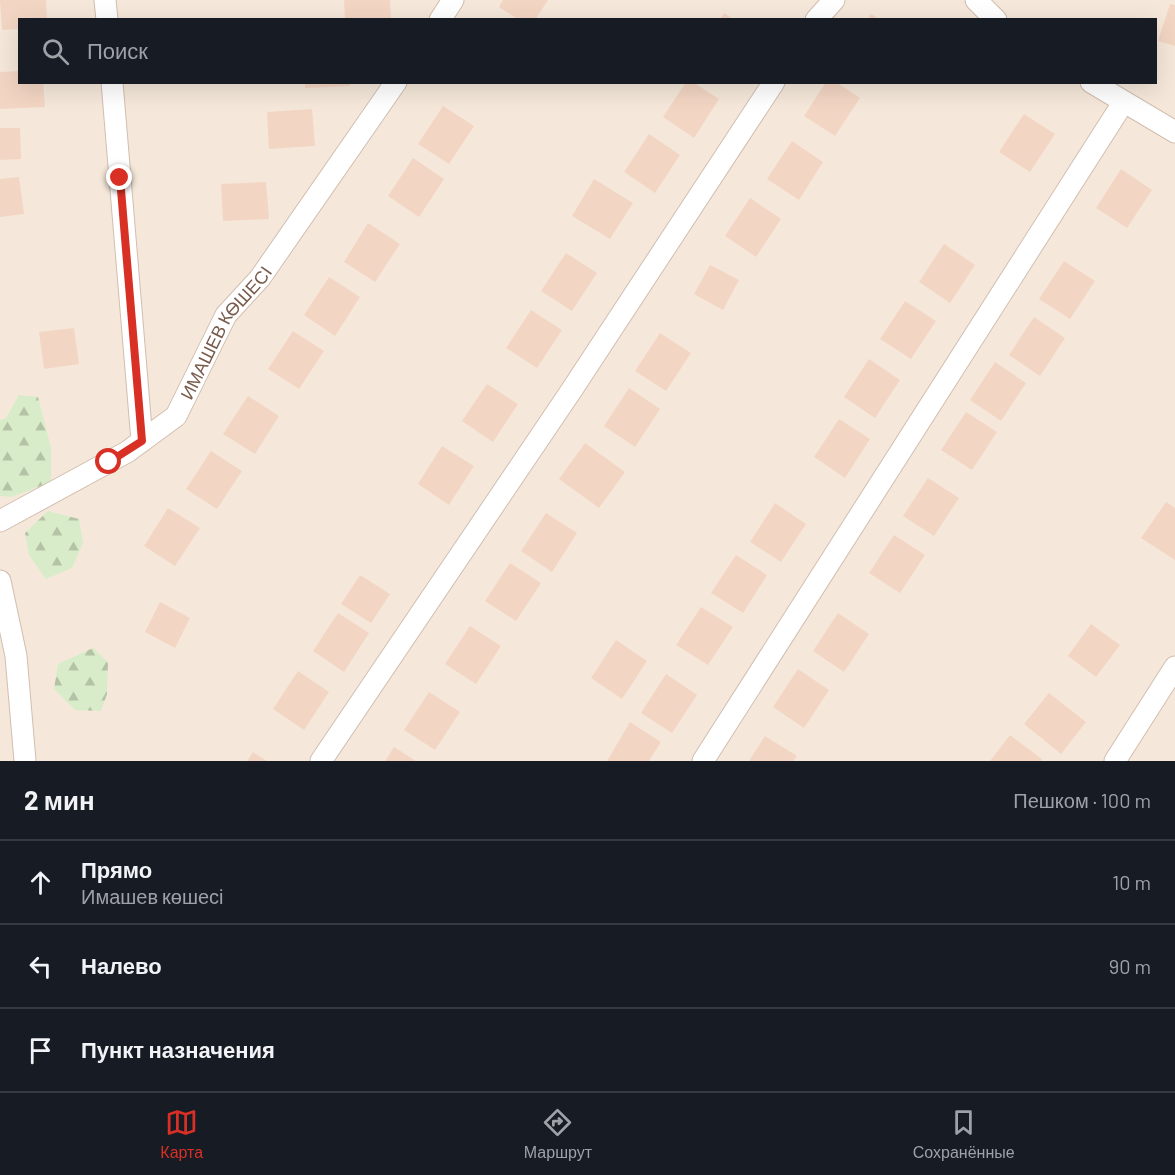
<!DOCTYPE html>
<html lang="ru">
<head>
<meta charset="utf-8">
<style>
	body { margin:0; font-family:Barlow,sans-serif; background:#242831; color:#f1f3f6 }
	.stop { position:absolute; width:18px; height:18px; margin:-14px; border:4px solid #d93025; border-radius:50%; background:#fff }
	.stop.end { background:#d93025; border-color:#fff; box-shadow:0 2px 6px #0008 }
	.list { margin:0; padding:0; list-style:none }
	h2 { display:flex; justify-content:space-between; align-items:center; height:78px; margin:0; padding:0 24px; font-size:26px }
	h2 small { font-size:20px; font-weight:400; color:#9ea1a6 }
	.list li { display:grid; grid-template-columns:39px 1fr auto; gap:18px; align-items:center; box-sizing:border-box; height:84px; padding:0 24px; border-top:2px solid #363941 }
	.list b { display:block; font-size:22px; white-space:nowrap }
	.list p { margin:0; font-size:20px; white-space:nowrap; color:#9ea1a6 }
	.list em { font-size:20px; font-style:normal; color:#9ea1a6 }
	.icon { flex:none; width:33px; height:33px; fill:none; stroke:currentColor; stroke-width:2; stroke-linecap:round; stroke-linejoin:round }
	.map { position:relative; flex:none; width:1175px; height:761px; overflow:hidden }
	.search { position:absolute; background:#171b24; box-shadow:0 6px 24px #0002; left:18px; right:18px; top:18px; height:66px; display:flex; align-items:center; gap:15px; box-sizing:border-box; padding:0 21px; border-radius:0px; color:#9ea1a6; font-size:22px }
	.sheet { height:330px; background:#171b24 }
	nav { display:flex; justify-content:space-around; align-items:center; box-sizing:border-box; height:84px; border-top:2px solid #363941; background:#171b24; font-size:16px; color:#9ea1a6 }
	nav a { display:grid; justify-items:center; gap:3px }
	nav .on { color:#d93025 }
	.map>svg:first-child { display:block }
	.residential { fill:#f5e8da; fill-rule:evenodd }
	.forest { fill:url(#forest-firs) }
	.building { fill:#f3d5c3 }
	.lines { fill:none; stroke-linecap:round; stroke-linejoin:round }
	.minor-casing { stroke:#d1beb0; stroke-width:23 }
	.minor { stroke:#fff; stroke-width:21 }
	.route { stroke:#d93025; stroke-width:8 }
	.labels { text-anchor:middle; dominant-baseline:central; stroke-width:4.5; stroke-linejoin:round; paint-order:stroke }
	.street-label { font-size:18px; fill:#7a5c4d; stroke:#fffaf3 }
</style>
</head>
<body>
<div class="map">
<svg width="1175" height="761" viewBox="0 0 1175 761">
	<defs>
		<pattern id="forest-firs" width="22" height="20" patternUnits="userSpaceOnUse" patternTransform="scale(1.5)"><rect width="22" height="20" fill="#d8ecc9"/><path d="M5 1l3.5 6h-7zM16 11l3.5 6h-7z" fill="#b4c2a5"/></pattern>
	</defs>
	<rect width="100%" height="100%" fill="#fdf6ec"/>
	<path class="residential" d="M0,0H1175V761H0ZM20,20H1156V82H20Z"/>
	<path class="forest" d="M19,395L38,397L51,448V482L12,497L0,496V420L6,418Z
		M48,511L79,519L83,543L72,568L46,579L29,555L25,533Z
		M93,648L108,662L107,694L101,711L75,710L54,689L58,664Z"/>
	<path class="building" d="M0,0H46L47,20H20V29L2,30Z
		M344,0H390L391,20H345Z
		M503,0H548L535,20H519L499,7Z
		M1170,4L1175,5V46L1158,41Z
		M724,13L734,20H720Z
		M871,14L880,20H867Z
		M20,71V82H43L45,107L0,109V72Z
		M305,82H350V86L305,88Z
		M686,82H693L719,99L694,138L663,117Z
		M826,82H836L860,98L835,136L804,116Z
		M443,106L474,126L449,164L418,144Z
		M312,109L315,146L269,149L267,112Z
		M1024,114L1055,134L1030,172L999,152Z
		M0,128H20L21,159L0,160Z
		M649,134L680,155L655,193L624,172Z
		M792,141L823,162L799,200L767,179Z
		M413,158L444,179L419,217L388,196Z
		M1121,169L1152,190L1127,228L1096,208Z
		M19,177L24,214L0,217V179Z
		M594,179L633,203L610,239L572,216Z
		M266,182L269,219L223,221L221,184Z
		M750,198L781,219L756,257L725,236Z
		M368,223L400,244L375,282L344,262Z
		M944,244L975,265L950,303L919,282Z
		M566,253L597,273L572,311L541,291Z
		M1064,261L1095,281L1070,319L1039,299Z
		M710,265L739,280L723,310L694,294Z
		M329,277L360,297L335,336L304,315Z
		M905,301L936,321L911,359L880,339Z
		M531,310L562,330L537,368L506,348Z
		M1034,317L1065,338L1040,376L1009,355Z
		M74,328L79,364L44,369L39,332Z
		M293,331L324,351L299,389L268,369Z
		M660,333L691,353L666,391L635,371Z
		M869,359L900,380L875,418L844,397Z
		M995,362L1026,383L1001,421L970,400Z
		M487,384L518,404L493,442L462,421Z
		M629,388L660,409L635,447L604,426Z
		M248,396L279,416L255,454L223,434Z
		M966,412L997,432L972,470L941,450Z
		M839,419L870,439L845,478L814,457Z
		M585,443L625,472L599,508L559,479Z
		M442,446L474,466L449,505L418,484Z
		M211,451L242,471L217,509L186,489Z
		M928,478L959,498L934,536L903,516Z
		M1166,502L1175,508V560L1141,538Z
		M775,503L806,524L781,562L750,542Z
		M168,508L200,528L175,566L144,546Z
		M546,513L577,533L552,572L521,551Z
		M894,535L925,555L900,593L869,573Z
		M736,555L767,575L743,613L711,593Z
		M510,563L541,583L516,621L485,601Z
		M360,575L390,594L371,623L341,604Z
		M160,602L190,618L175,648L145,632Z
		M701,607L733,627L708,665L676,645Z
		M338,613L369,633L344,672L313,651Z
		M838,613L869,634L844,672L813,651Z
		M1091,624L1120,645L1096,677L1068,656Z
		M470,626L501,646L476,684L445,664Z
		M616,640L647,661L622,699L591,678Z
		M798,669L829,690L804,728L773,707Z
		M298,671L329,692L304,730L273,709Z
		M666,674L697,695L672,733L641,713Z
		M429,692L460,712L435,750L404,730Z
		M1049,693L1086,722L1061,754L1024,724Z
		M630,722L661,742L649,761H607Z
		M1010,735L1042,759L1041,761H990Z
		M765,736L797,756L793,761H749Z
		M394,747L416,761H385Z
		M253,752L267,761H247Z"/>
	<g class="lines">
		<g class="minor-casing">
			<g id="minor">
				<path d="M105,0L107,20"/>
				<path d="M976,0L996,20"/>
				<path d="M440,20L453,0"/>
				<path d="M816,20L834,0"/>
				<path d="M112,82L142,441"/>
				<path d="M1091,82L1175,132"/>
				<path id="s1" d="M0,521L127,452L176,416L226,315L260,278L396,82"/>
				<path d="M0,581L16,656L25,761"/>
				<path d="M321,761L571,391L774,82"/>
				<path d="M703,761L1123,103"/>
				<path d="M1115,761L1175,667"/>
			</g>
		</g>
		<use href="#minor" class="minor"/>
	</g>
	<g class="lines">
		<path class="route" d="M109,462L142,441L120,178"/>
	</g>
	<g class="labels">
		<g class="street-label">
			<text stroke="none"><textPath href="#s1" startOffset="303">ИМАШЕВ КӨШЕСІ</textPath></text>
		</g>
	</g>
</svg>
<div class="stop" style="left:109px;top:462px"></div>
<div class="stop end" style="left:120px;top:178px"></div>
<div class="search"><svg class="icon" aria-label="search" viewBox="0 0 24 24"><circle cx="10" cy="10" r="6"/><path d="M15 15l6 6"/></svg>Поиск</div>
</div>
<section class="sheet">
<h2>2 мин<small>Пешком · 100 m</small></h2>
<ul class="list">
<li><svg class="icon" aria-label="ahead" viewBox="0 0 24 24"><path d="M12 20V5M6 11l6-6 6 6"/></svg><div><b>Прямо</b><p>Имашев көшесі</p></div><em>10 m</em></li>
<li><svg class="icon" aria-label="left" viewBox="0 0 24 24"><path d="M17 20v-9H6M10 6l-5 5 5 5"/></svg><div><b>Налево</b></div><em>90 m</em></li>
<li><svg class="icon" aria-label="arrive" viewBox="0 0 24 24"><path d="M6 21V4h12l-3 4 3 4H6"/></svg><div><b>Пункт назначения</b></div></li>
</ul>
</section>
<nav>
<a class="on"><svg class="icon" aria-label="map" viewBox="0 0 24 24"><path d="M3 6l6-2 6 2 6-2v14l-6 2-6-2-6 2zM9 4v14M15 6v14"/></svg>Карта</a>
<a><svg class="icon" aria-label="directions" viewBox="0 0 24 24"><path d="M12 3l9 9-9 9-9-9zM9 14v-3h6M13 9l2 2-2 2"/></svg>Маршрут</a>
<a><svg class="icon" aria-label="saved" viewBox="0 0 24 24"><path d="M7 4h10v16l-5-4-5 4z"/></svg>Сохранённые</a>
</nav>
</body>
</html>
